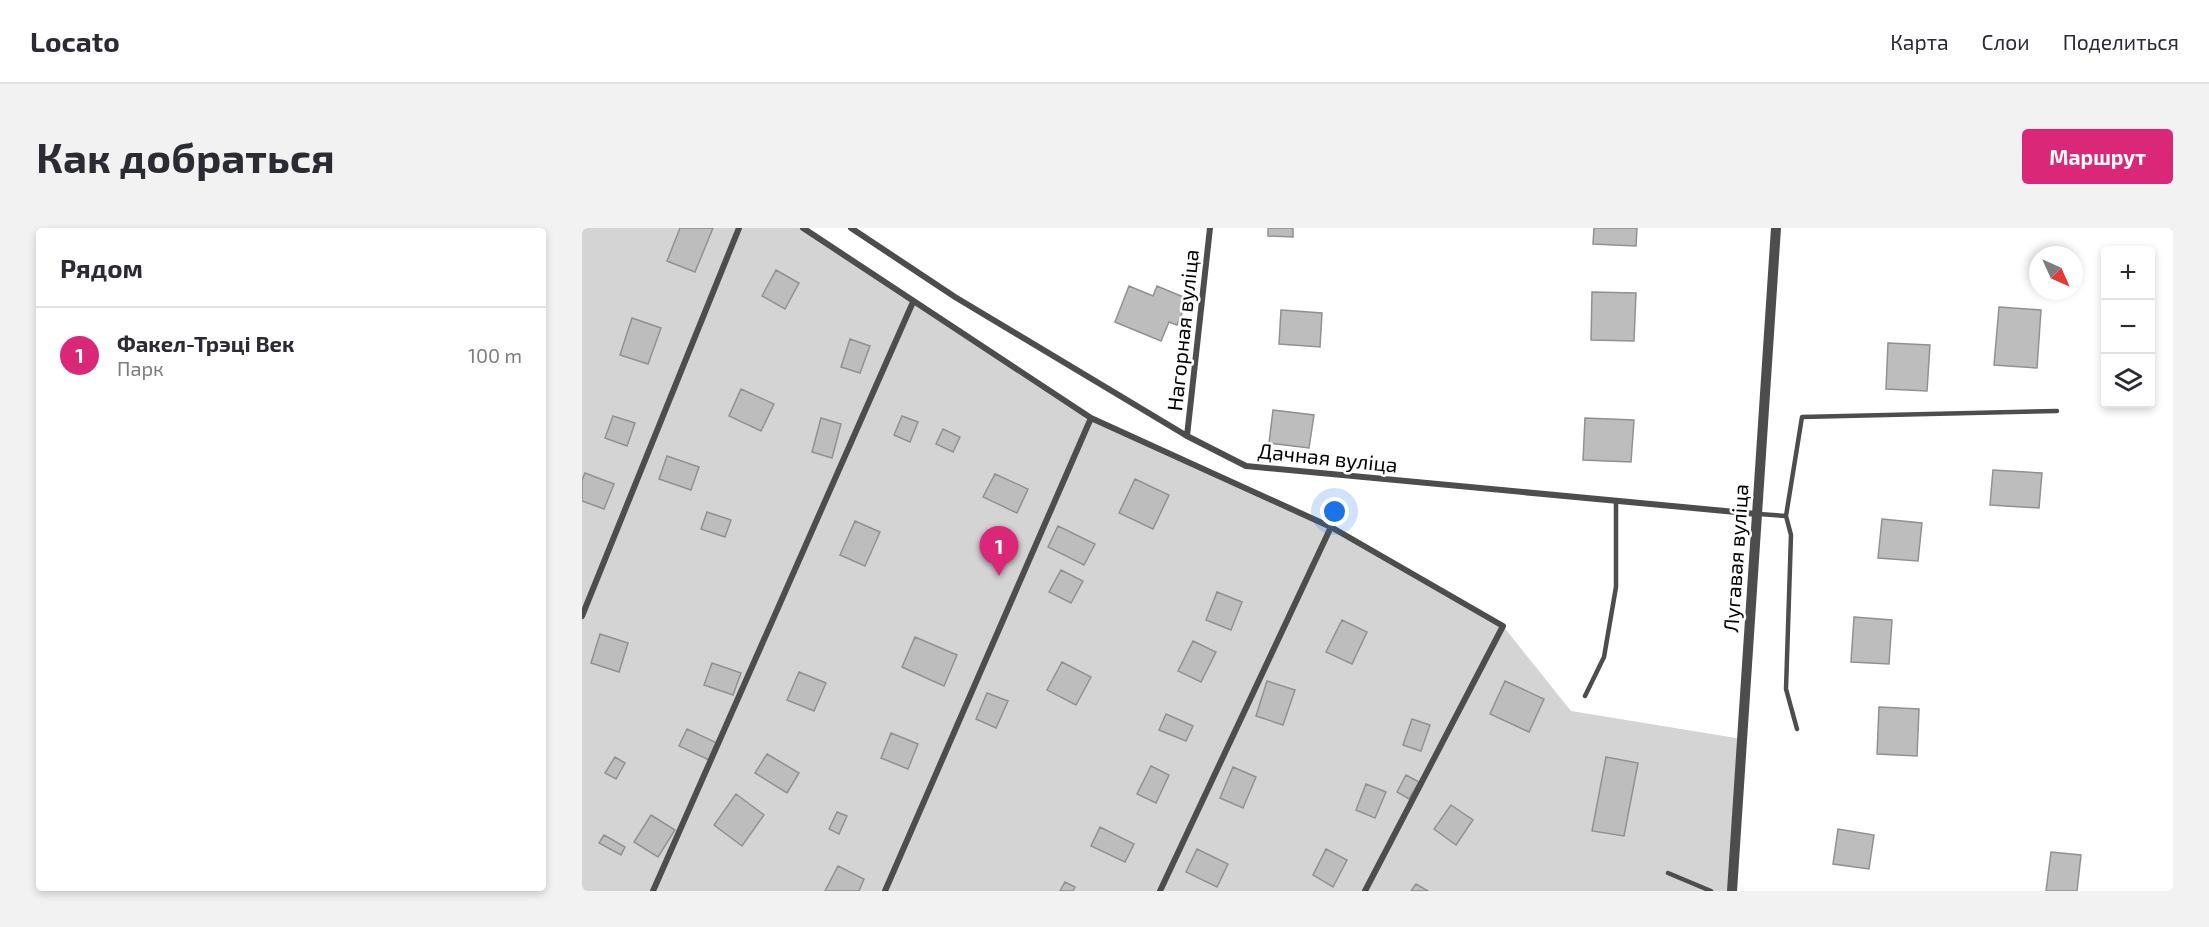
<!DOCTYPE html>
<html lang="ru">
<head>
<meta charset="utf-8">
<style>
	body { margin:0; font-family:"Exo 2",sans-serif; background:#f2f2f3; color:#2b2b33 }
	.controls { position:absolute; right:18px; top:18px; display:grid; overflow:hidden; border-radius:6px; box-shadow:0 3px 9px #0003 }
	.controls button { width:54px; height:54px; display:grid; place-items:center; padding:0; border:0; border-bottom:2px solid #e1e1e2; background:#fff; color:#2b2b33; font:30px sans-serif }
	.compass { position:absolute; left:1447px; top:18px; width:54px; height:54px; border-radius:50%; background:#fff; box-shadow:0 3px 9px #0003; rotate:135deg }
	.you { position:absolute; left:753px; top:284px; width:21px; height:21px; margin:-15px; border:4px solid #fff; border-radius:50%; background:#1a73e8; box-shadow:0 0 0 9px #1a73e833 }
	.badge { display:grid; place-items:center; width:39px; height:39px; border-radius:50%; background:#db2777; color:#fff; font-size:20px; font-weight:700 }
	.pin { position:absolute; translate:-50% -50px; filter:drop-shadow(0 2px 3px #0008) }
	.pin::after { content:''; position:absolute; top:32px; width:21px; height:18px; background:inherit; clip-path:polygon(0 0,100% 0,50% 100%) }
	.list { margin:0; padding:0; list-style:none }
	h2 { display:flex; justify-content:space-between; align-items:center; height:78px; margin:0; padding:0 24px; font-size:26px }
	h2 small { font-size:20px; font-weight:400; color:#7c7c81 }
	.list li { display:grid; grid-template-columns:39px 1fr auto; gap:18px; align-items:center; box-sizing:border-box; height:96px; padding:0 24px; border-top:2px solid #e1e1e2 }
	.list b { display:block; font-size:22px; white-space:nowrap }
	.list p { margin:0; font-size:20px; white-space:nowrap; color:#7c7c81 }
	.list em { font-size:20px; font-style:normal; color:#7c7c81 }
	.icon { flex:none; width:33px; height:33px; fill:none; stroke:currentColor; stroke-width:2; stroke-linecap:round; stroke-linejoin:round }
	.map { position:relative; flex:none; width:1591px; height:663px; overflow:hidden; border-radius:6px }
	header { display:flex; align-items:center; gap:36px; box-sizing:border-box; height:84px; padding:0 30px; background:#fff; border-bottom:2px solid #e1e1e2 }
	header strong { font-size:28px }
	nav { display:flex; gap:33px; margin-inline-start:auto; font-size:21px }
	.intro { display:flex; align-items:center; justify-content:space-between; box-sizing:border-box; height:144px; padding:0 36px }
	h1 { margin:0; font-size:42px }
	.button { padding:15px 27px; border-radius:6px; background:#db2777; color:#fff; font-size:21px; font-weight:700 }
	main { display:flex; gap:36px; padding:0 36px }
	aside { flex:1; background:#fff; border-radius:6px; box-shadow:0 3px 9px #0003 }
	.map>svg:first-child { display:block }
	.green { fill:#d4d4d4 }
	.building { fill:#bdbdbd; stroke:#919191; stroke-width:1.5 }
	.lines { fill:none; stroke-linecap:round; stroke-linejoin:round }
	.service { stroke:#4d4d4d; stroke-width:4.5 }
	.minor { stroke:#4d4d4d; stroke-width:6 }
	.tertiary { stroke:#4d4d4d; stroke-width:10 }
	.labels { text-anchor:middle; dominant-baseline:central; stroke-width:5; stroke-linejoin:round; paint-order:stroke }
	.street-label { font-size:21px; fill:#000; stroke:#fff }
</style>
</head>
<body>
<header>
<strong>Locato</strong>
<nav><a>Карта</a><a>Слои</a><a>Поделиться</a></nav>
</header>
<div class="intro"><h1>Как добраться</h1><a class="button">Маршрут</a></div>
<main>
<aside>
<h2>Рядом<small></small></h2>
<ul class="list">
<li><span class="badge">1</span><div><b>Факел-Трэці Век</b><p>Парк</p></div><em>100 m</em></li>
</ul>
</aside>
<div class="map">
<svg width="1591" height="663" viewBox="0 0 1591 663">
	<rect width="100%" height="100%" fill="#fff"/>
	<path class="green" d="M0,0H221L509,190L749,299L921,398L989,483L1160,511L1150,663H0Z"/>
	<path class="building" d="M98,0H131L113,44L85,33Z
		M686,0H711V9L686,8Z
		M1012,0H1055L1054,18L1011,16Z
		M194,42L217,55L203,81L180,68Z
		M547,58L571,68L575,58L606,71L595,97L587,94L579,113L533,94Z
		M1010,64L1054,65L1052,113L1009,112Z
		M1417,79L1459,82L1455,140L1412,137Z
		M699,82L740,85L738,119L697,116Z
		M50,90L79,100L66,136L38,127Z
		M268,111L288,118L278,145L259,139Z
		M1306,115L1348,117L1345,163L1304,161Z
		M159,161L192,176L179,203L147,188Z
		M691,182L732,187L727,220L687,215Z
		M31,188L53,195L45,218L23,210Z
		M320,188L336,194L328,214L312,207Z
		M239,190L259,196L250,230L230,224Z
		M1003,190L1052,192L1049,234L1001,232Z
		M361,201L378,209L371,224L354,216Z
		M85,228L117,239L109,262L77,251Z
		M1411,242L1460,245L1457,280L1408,277Z
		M3,245L32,256L22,281L0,273V252Z
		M413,246L446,261L435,285L401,269Z
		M553,251L587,267L571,301L537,285Z
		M125,284L149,292L143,309L119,301Z
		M1300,291L1340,295L1336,333L1296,330Z
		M273,293L298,304L283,338L258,327Z
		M476,298L513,316L502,337L466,319Z
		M479,342L501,353L489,375L467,364Z
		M635,364L660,374L649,402L624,392Z
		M1272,389L1310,392L1307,436L1269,434Z
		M760,392L785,404L770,436L744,424Z
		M18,406L46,415L37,444L9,435Z
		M333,409L375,427L362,458L320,439Z
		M611,413L634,424L619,454L596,443Z
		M480,434L509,449L494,477L465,462Z
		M130,435L159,445L151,467L122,457Z
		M217,444L244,455L232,483L205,472Z
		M685,453L713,462L701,497L674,488Z
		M923,453L962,471L947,504L908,486Z
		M405,465L426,473L414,500L394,491Z
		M1297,479L1337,481L1335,528L1295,526Z
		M584,486L611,498L604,513L577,502Z
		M830,491L848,497L839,523L821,517Z
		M105,501L135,515L127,532L97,518Z
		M309,505L336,516L326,541L299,530Z
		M185,526L217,545L205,565L173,545Z
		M33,529L43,535L34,551L23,545Z
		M1024,529L1056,535L1042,608L1010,603Z
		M569,538L587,547L574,575L555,566Z
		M651,539L674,549L661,580L638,570Z
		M824,547L837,554L827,571L815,564Z
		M784,556L804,564L793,590L774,582Z
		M154,566L182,587L160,618L132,597Z
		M869,577L891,592L874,617L852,601Z
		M255,584L265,588L257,606L247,601Z
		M69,587L93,602L76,629L52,614Z
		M518,599L552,616L543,634L509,618Z
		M1256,601L1292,607L1287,641L1251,636Z
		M22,607L43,619L39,627L17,615Z
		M615,621L646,636L635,659L604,644Z
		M744,621L765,632L751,659L731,647Z
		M1469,624L1499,627L1495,663H1464Z
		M256,638L282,651L277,663H243Z
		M483,654L493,659L491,663H478Z
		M834,656L846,663H829Z"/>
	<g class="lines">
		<path class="service" d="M1177,286L1204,288
			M1003,468L1022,429L1034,359V273
			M1215,501L1204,461L1209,307L1204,288L1220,189L1475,183
			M1086,645L1129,663"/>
		<path class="minor" d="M221,0L509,190L749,299L921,398L783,663
			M269,0L373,69L605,208L664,238L1175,286
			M605,208L628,0
			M0,388L157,0
			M71,663L331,74
			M303,663L509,190
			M578,663L749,299"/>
		<path class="tertiary" d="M1150,663L1194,0"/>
	</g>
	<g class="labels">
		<g class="street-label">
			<text transform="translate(600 102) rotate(-84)">Нагорная вуліца</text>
			<text transform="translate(746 229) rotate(6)">Дачная вуліца</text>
			<text transform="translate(1153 330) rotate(-86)">Лугавая вуліца</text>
		</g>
	</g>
</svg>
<div class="controls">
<button>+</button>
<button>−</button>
<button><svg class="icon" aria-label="layers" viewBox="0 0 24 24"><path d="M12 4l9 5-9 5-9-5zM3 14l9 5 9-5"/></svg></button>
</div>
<svg class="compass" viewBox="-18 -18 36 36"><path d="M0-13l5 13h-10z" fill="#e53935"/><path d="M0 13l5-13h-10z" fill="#7c7c81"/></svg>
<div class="you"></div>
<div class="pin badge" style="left:417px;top:348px">1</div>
</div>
</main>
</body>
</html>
